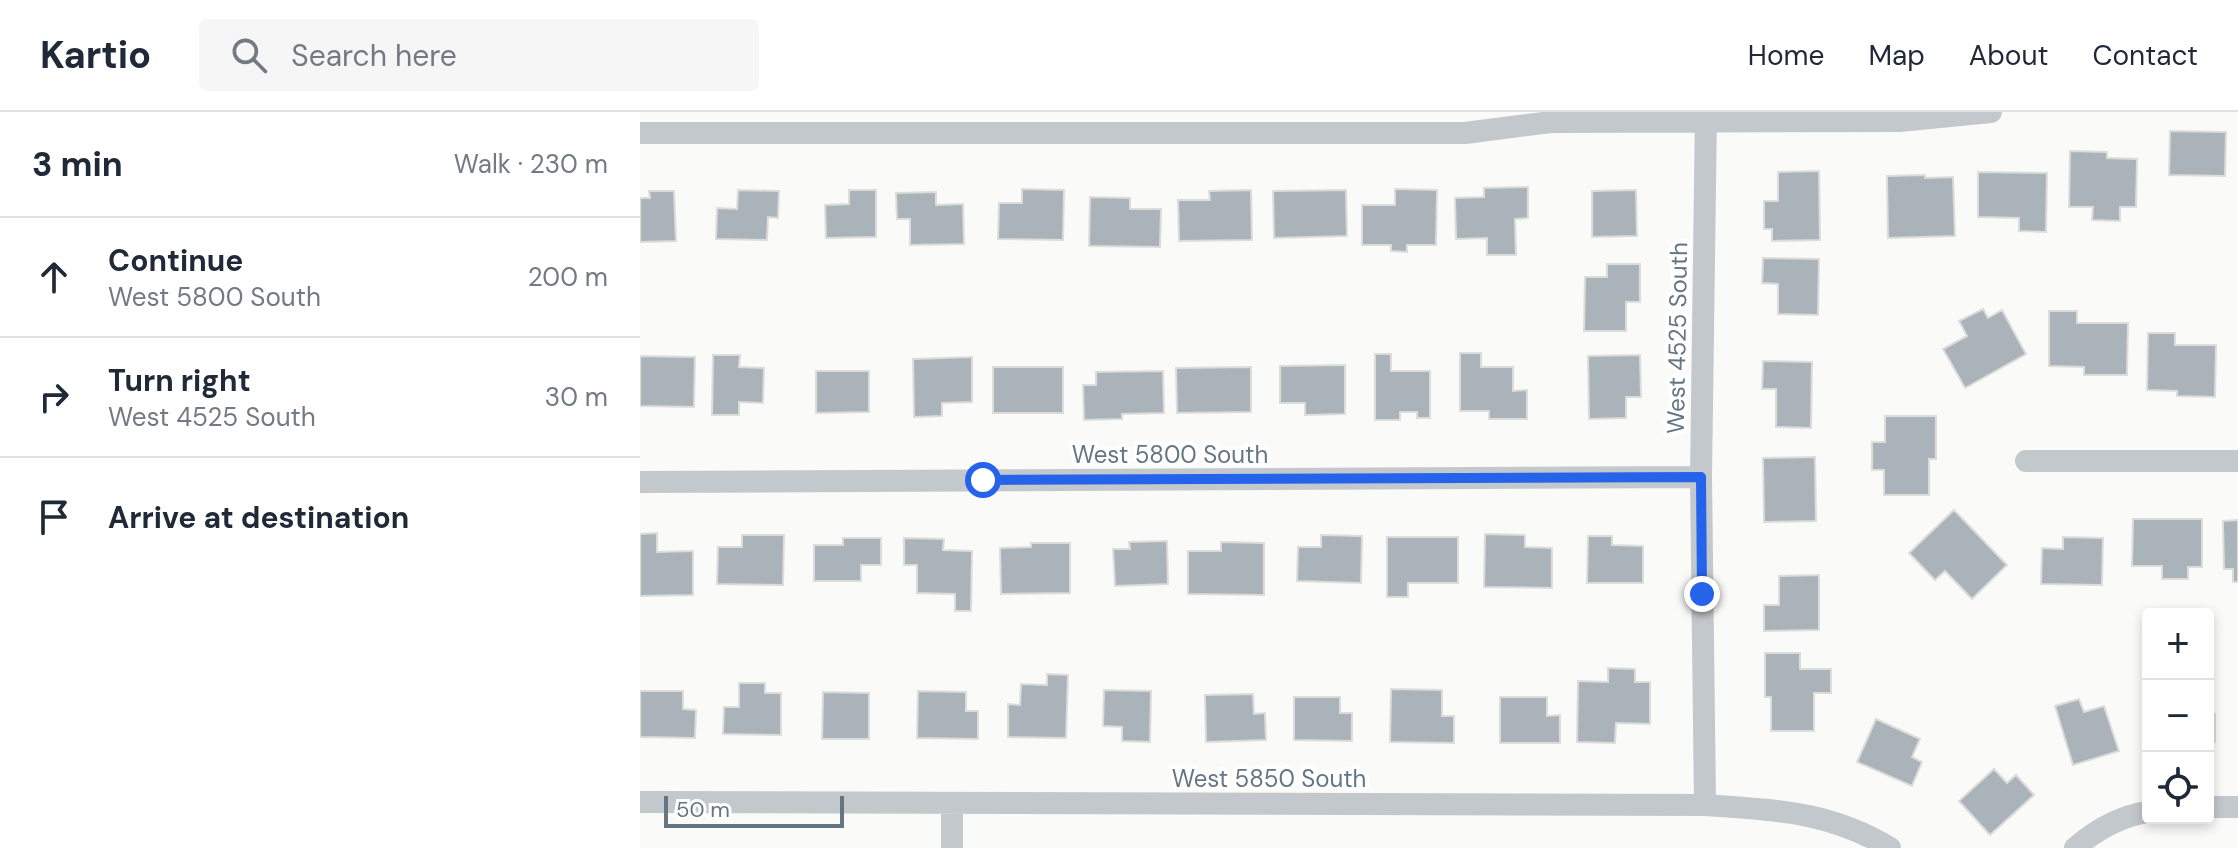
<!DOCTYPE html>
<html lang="en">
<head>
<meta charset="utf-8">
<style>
	body { margin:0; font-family:"DM Sans",sans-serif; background:#f6f6f7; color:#1f2937 }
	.controls { position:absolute; right:24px; bottom:24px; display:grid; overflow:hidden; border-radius:8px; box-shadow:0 4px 12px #0003 }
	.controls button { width:72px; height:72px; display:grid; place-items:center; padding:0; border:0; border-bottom:2px solid #e0e1e3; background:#fff; color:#1f2937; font:40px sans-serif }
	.scale { position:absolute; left:24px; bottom:20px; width:180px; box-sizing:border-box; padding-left:8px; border:4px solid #657683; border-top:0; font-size:22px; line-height:28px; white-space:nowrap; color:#657683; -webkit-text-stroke:6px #fff; paint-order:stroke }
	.stop { position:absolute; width:24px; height:24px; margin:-18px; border:6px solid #2563eb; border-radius:50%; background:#fff }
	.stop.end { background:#2563eb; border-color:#fff; box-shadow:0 2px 8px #0008 }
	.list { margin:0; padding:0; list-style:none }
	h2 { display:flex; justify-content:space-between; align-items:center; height:104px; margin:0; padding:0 32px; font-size:34px }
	h2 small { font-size:26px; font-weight:400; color:#747a83 }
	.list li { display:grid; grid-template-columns:52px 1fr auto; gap:24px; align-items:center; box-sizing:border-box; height:120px; padding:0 32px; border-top:2px solid #e0e1e3 }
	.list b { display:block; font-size:30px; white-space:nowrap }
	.list p { margin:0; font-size:26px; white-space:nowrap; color:#747a83 }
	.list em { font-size:26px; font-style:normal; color:#747a83 }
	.icon { flex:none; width:44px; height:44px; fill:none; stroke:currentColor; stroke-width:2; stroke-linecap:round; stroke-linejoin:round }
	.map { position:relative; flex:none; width:1598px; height:736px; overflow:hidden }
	header { display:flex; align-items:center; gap:48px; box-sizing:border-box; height:112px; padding:0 40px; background:#fff; border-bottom:2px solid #e0e1e3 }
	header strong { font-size:38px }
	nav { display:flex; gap:44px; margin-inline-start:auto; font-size:28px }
	.search { width:560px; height:72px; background:#f6f6f7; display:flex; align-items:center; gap:20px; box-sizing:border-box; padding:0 28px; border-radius:8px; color:#747a83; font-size:30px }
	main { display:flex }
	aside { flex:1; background:#fff }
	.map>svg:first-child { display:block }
	.building { fill:#aab3b9; stroke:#dcdcda; stroke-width:2 }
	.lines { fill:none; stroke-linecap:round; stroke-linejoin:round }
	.minor { stroke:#c3c8cc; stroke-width:22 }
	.route { stroke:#2563eb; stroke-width:10 }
	.labels { text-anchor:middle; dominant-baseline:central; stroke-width:8; stroke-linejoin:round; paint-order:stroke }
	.street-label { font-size:24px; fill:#657683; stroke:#fff }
</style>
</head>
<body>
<header>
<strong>Kartio</strong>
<div class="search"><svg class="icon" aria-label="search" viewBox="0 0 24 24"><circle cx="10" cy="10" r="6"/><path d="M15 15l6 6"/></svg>Search here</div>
<nav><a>Home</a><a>Map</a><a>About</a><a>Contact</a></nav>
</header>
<main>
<aside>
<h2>3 min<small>Walk · 230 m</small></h2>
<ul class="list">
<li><svg class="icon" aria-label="ahead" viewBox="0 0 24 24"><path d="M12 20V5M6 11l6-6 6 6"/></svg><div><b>Continue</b><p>West 5800 South</p></div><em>200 m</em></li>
<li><svg class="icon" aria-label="right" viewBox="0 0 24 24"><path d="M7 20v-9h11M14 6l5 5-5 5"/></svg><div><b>Turn right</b><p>West 4525 South</p></div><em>30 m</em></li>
<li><svg class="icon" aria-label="arrive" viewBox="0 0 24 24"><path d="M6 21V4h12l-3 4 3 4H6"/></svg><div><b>Arrive at destination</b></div></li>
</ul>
</aside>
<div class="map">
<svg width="1598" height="736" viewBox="0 0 1598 736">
	<rect width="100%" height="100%" fill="#fafaf8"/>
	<path class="building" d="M1530,19L1586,20L1585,64L1529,63Z
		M1430,39L1467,40V46L1497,47L1496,95H1480V109L1452,108L1453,95H1429Z
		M1179,59L1180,128L1132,129V117H1124V89H1138V60Z
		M1338,60L1407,61L1406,120L1379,119V106L1338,105Z
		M1285,63V66L1313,65L1315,124L1248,126L1247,64Z
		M888,75V106L875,107L876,143H847V126L816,127L815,86L844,85V76Z
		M382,77L424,78L423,128L358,127L359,91H382Z
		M755,77L797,78L796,133H767V140L751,139V133H722V93H755Z
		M98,78L139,79L138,106L128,105L127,128L76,127L77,96L97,97Z
		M209,78H236V125L186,126L185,93L209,92Z
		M611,78L612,128L539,129L538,88H570L569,79Z
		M706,78L707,124L634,126L633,79Z
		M996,78L997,124L952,125V79Z
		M9,79H34L36,129L0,130V86H10Z
		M296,80V93L323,92L324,132L270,133V107H257L256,81Z
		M450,85L490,86V97H521L520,135L449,134Z
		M1123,146L1179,147L1178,203L1138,202V172L1122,171Z
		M967,152H1000V190H986V219H944L945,165H967Z
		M1343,197L1348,206L1362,198L1386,242L1325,276L1303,237L1327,224L1319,209Z
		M1409,199H1437V211H1488L1487,263H1444V255L1409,254Z
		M1508,221H1535V233H1576L1575,285L1537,284V279L1507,278Z
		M820,241H841V255H873V279L887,278V307H849V299H820Z
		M735,242H751V259H790V306H777V300H760V308H735Z
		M73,243H100L99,255L124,256L123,291L99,290V303H72Z
		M1000,243L1001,285H986V306L949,307L948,244Z
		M0,244L55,245L54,295L0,294Z
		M332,245V290L302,291V304L274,305L273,247Z
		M1123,249L1172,250L1171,316L1136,315V277H1122Z
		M705,253V302L665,303V291H640V254Z
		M353,255H423V301H353Z
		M611,255V300L537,301L536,256Z
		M176,259H229V300L176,301Z
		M523,259L524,301L482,302V307L444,308L443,273H456V260Z
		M1245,304H1296V347H1289V383H1244V358H1232V330H1245Z
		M1175,345L1176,409L1124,410L1123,346Z
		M1314,398L1367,453L1332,487L1305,459L1295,468L1269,441Z
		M1493,407H1562V455H1548V467H1522V454H1492Z
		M1598,408V470H1593V457H1584L1583,409Z
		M17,421V440L53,439V483L0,484V422Z
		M845,422L885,423V435L912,436V476L844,475Z
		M102,423H144L143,473L77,472L78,435H102Z
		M681,423L722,424L721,471L657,469L658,435H681Z
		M948,424H972V433L1003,434V471H947Z
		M747,425H818V471H768V485H747Z
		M1423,425L1463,426L1462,473L1401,472L1402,436L1423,437Z
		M203,426H241V453H221V469H174V433H203Z
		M264,426L304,427L303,438L332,439L331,499H315V482L277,481V453H264Z
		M527,429L528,472L475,474L473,437H490L489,430Z
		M581,430L624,431V483L548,482V439H581Z
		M391,431H430V481L361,482L360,436L391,435Z
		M1179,463V518L1124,519V493H1139V464Z
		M1125,541H1160V557H1191V581H1174V619H1131V585H1125Z
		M968,556L995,557V570H1010V612L976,611L975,631L937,630L938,569L968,570Z
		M407,562L428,563L426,626L368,625V592L380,593L381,572L407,573Z
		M99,571H125V581H141V623L83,622L84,595H99Z
		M751,577L802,578V604H814V631L750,630Z
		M464,578L511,579L510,630L482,629V615L463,614Z
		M0,579H43V597L56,598L55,626L0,625Z
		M278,579L326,580V599H338V627L277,626Z
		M183,580L229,581V627H182Z
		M613,582L614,602L625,601L626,628L566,630L565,583Z
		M654,585H700V601H712V629L654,628Z
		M860,585H907V604L920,603V631H860Z
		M1439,587L1444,600L1464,594L1479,639L1433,653L1415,594Z
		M1568,602H1575V630H1568Z
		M1236,607L1280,627L1272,645L1282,650L1272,674L1217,650Z
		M1354,657L1367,671L1376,663L1394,683L1350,723L1319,689Z"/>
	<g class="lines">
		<path class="minor" d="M0,21H825L911,10L1259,9L1351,0
			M1386,349H1598
			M0,370L1061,365
			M0,690L1065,693C1134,698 1189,699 1250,736
			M312,692V736
			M1065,693L1061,365L1066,0
			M1568,695H1598
			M1435,736C1456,718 1480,704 1508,700"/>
	</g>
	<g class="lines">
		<path class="route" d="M343,368L1061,365L1062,482"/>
	</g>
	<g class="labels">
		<g class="street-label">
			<text transform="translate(1037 226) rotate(-89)">West 4525 South</text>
			<text x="530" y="342">West 5800 South</text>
			<text x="629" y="666">West 5850 South</text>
		</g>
	</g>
</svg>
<div class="controls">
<button>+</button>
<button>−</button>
<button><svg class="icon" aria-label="locate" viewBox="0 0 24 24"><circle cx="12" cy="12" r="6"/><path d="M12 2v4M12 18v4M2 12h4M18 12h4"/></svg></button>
</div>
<div class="scale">50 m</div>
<div class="stop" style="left:343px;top:368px"></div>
<div class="stop end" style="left:1062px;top:482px"></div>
</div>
</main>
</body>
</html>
